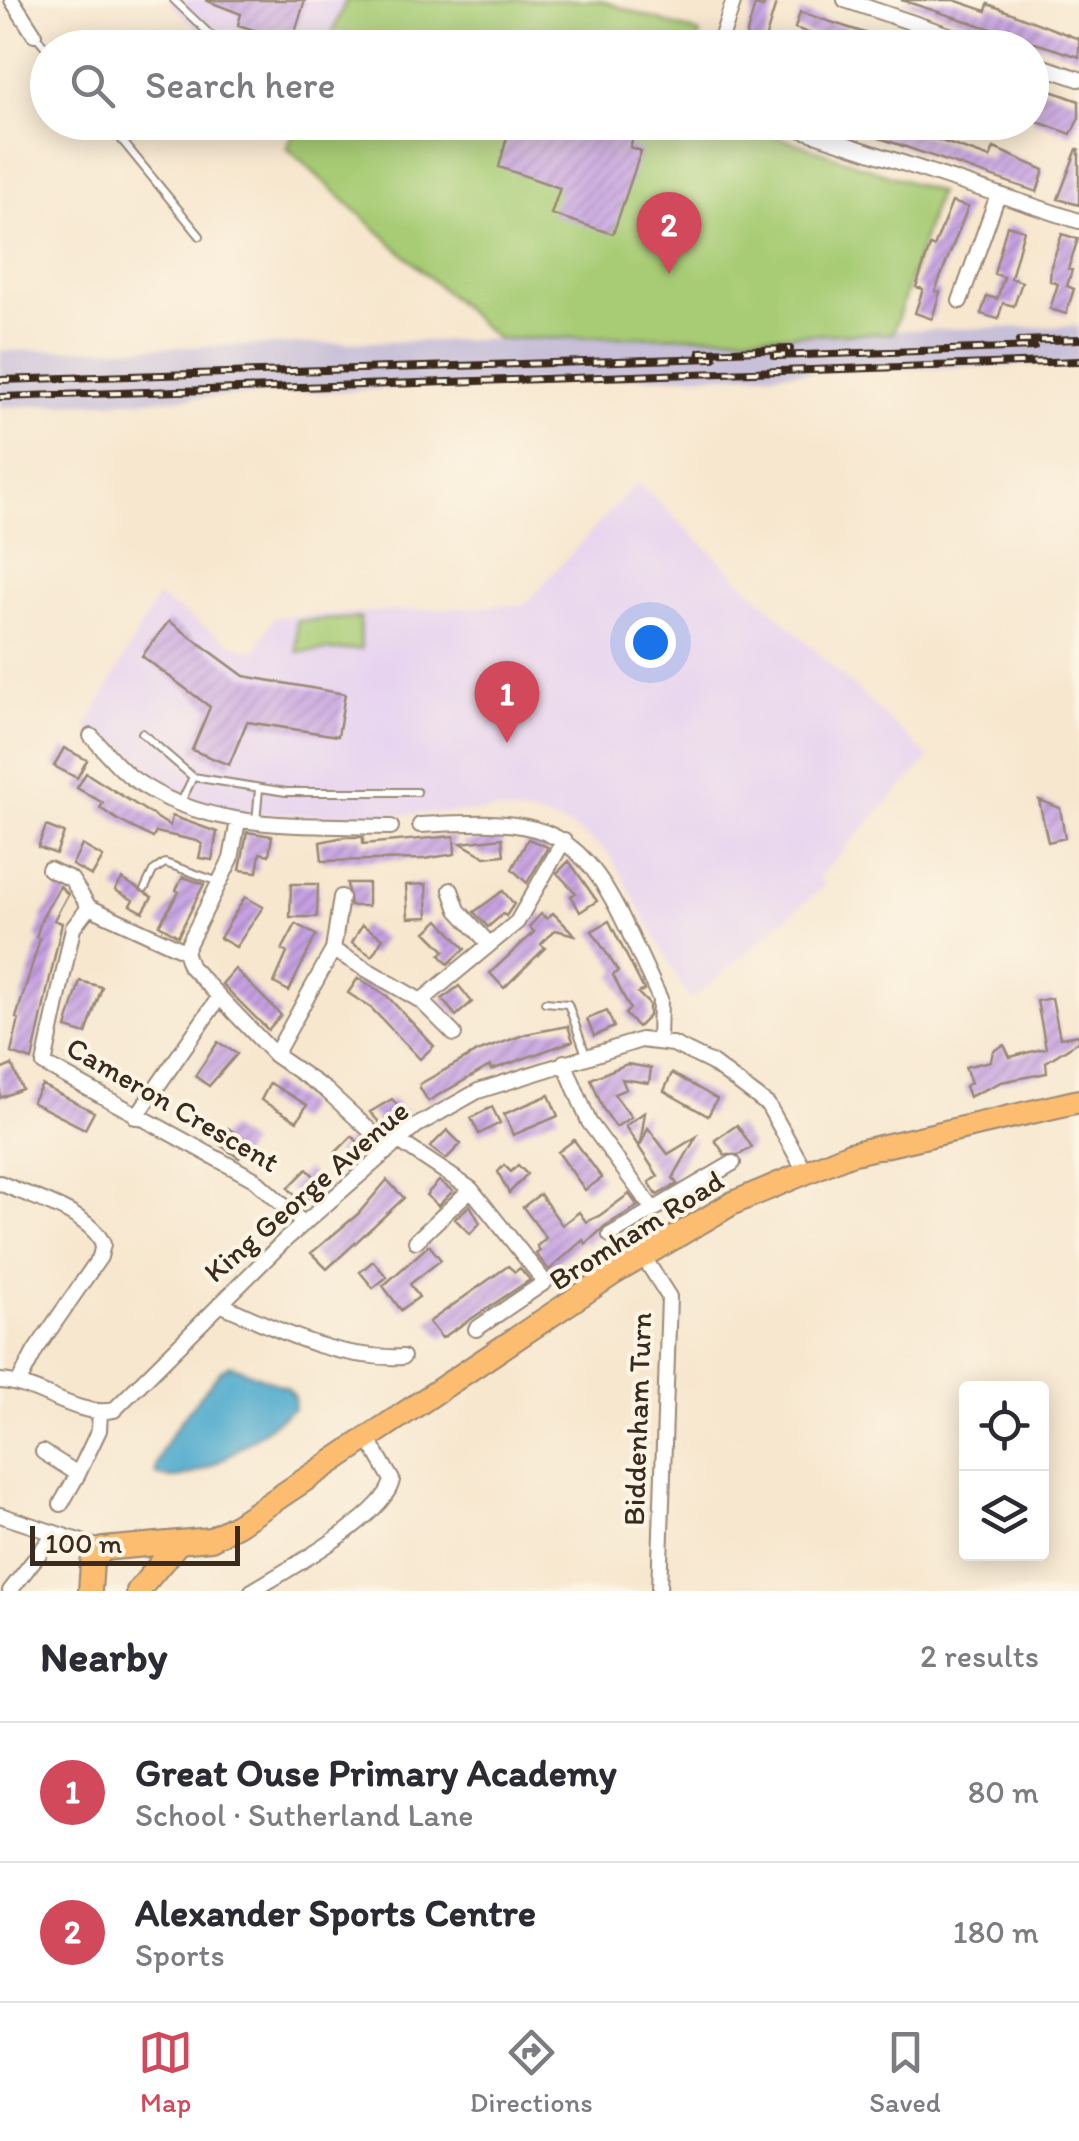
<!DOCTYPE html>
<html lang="en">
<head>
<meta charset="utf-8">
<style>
	body { margin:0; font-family:Itim,sans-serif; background:#f7f7f7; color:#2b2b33 }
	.controls { position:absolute; right:30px; bottom:30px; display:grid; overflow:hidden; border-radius:10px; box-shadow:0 5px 25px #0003 }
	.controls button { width:90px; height:90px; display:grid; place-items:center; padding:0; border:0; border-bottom:2px solid #e1e1e2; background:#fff; color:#2b2b33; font:50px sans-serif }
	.scale { position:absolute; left:30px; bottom:25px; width:210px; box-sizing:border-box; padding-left:10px; border:5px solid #3b2a1e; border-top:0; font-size:28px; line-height:35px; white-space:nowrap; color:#3b2a1e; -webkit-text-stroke:8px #fcf5e5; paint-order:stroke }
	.you { position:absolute; left:650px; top:642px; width:35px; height:35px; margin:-25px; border:8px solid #fff; border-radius:50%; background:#1a73e8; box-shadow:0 0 0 15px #1a73e833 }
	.badge { display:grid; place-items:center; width:65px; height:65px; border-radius:50%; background:#d1495b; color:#fff; font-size:32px; font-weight:700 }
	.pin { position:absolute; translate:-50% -82px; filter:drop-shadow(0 2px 5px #0008) }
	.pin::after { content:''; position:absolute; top:52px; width:35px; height:30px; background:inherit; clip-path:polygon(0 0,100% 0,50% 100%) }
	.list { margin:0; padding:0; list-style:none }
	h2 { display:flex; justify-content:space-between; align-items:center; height:130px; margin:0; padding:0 40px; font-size:42px }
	h2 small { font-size:32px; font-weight:400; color:#7c7c81 }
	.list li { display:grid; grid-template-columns:65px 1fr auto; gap:30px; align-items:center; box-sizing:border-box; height:140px; padding:0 40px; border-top:2px solid #e1e1e2 }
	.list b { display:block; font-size:38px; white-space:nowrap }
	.list p { margin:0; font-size:32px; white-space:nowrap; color:#7c7c81 }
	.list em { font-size:32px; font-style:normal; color:#7c7c81 }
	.icon { flex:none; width:55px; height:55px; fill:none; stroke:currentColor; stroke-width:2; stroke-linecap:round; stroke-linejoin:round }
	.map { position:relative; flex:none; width:1079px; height:1591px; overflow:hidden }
	.search { position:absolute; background:#fff; box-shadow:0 5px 25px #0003; left:30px; right:30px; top:30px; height:110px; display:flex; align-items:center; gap:25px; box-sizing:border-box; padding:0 35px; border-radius:55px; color:#7c7c81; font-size:38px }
	.sheet { height:410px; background:#fff }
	nav { display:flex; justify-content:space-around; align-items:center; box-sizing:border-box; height:140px; border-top:2px solid #e1e1e2; background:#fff; font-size:28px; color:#7c7c81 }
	nav a { display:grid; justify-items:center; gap:5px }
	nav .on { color:#d1495b }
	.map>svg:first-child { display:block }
	.built { fill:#e6d2f0 }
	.railway { fill:#c8bfd8 }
	.grass { fill:#a7cc75; stroke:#717b4a; stroke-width:2.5 }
	.water { fill:#50aacd; stroke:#466a76; stroke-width:2.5 }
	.building { fill:url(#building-hatch) }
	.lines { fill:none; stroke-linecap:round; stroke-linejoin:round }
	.service-casing { stroke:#998876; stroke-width:10 }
	.minor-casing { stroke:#998876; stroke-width:18 }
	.primary-casing { stroke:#998876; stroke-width:26 }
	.service { stroke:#fff; stroke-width:6 }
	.minor { stroke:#fff; stroke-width:14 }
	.primary { stroke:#fcbd6f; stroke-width:22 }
	.rail-casing { stroke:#3b2a1e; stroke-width:8 }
	.rail { stroke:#fcf5e5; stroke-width:4; stroke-dasharray:11; stroke-linecap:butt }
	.labels { text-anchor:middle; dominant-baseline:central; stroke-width:8; stroke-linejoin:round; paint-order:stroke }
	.street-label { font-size:30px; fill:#3b2a1e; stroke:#fcf5e5 }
</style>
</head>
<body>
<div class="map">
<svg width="1079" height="1591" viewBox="0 0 1079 1591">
	<defs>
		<pattern id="building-hatch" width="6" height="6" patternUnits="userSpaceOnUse" patternTransform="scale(2.5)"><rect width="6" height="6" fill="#c6a1e3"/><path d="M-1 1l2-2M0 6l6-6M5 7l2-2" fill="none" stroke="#a283b7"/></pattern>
	</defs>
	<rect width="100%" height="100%" fill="#fcf5e5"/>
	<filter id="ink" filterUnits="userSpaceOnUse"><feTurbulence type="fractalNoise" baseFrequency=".01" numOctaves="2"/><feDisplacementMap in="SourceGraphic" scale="20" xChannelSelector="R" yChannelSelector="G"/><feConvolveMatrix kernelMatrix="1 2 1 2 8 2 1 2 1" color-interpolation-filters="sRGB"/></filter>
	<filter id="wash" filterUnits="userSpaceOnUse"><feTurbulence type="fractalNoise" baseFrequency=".0048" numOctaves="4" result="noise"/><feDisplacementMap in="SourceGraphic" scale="40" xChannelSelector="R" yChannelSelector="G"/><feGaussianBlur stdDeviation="2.25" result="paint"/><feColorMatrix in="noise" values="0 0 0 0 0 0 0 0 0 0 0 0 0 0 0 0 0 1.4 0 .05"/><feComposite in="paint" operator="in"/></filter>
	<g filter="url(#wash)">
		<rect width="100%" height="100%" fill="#f7e7cf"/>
		<path class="built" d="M168,0H346L327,48L215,47Z
			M637,482L929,758L819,877L825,885L690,1001L610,854L571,827L535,815L497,811L352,816L215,812L172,798L135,775L86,728L157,597L231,643L255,652L274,617L525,604Z"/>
		<path class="railway" d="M1079,326V363L570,380L0,407V351Z"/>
		<path class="grass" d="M346,0H599L700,34L695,48L327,47Z
			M297,123H737L938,192L893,333L497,339L287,148Z
			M360,618L361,649L297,652L296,621Z"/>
		<path class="water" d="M231,1365L287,1388L295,1397L294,1408C265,1428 191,1495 156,1474C153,1447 204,1393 221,1370Z"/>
		<g id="blocks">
			<path class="building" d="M205,0H305L292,42L238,25L241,14Z
				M766,0H777L763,46L745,40L755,5L763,7Z
				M901,0H954L986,11L988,4L1079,39V57Z
				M800,12L902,45V48L835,43L795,28Z
				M1032,84L1079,101V118L1071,134L1032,120Z
				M511,122H550L578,132L581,122L629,126L626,135L633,137L630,147L641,151L613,234L551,214L560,188L499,167Z
				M833,122H887L990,158L994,148L1044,170L1037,192Z
				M1077,149H1079V205L1058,199Z
				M952,202L968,207L935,291L940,292L932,319L915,313L923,289L916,287L930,246L934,247Z
				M1007,225L1024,230L1011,278L1022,282L1014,306L1003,303L998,319L981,314L987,296L997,299L1004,277L994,274Z
				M1062,234L1078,239L1068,269L1072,270L1067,286L1074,289L1066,314L1050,309L1058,284L1050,281L1051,266Z
				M169,621L244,676L345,694L338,736L247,722L229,765L192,750L210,707L142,656Z
				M64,748L87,760L77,778L54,766Z
				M86,773L170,826L172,816L217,832L212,860L199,858L202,844L197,841L156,832L153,838L118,820L100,808L103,803L77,788Z
				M1039,800L1060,808L1065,838L1048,842Z
				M46,826L64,833L56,854L38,847Z
				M247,832L272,836L269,855L260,853L257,872L240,870Z
				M454,836L455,854L424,859L322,861L320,842L344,837H363V844Z
				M502,838L504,855L485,857L461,843Z
				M528,839L548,847L527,883L512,869Z
				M82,845L103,857L92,876L72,865Z
				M569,861L597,901L580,912L571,896L576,893L557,873Z
				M183,877L204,884L178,936L159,925L179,892L176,890Z
				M122,879L152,897L143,912L130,905L133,900L115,890Z
				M347,883H368V906H350Z
				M291,884H318L317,917H290Z
				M426,884L428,917L408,918L406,885Z
				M60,886L68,894L54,920L62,923L32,1060L11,1053L19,1019L16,1018L40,939L36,937L42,918Z
				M503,891L514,904L506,916L503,914L488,927L474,912Z
				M245,897L263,907L236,947L220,938Z
				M553,913L575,935L555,930L541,944L545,948L504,988L490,973L534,932L529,927L541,914L547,919Z
				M439,920L465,949L448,964L440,955L445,951L426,932Z
				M609,921L644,990L638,993L649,1004V1016L638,1027L625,1014L630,1009L613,975L618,971L592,931Z
				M296,924L316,935L289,991L274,983L287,953L282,950Z
				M362,925L383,938L372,956L352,943Z
				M235,969L281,1015L268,1030L222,984Z
				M358,978L387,996L434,1046L420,1059L371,1008L348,993Z
				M80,981L102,987L86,1034L66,1028Z
				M459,986L472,1002L456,1016L442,999Z
				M1052,998L1060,1038L1079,1035V1041L1046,1062L1047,1073L1001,1082L969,1097L965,1086L971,1083L965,1067L991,1061L993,1051L1004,1045L1010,1057L1046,1048L1037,1001Z
				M607,1011L614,1027L594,1036L587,1019Z
				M568,1026L573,1041L491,1070L490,1066L428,1101L420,1088V1084L477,1052L526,1034Z
				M218,1042L237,1054L209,1086L195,1076Z
				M627,1064L651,1068L649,1083L622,1079L626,1089L614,1094L631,1117L616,1127L603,1109L591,1079Z
				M12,1065L22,1089L0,1098V1070Z
				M672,1073L717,1099L708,1116L664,1091Z
				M270,1083L307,1105L297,1121L261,1100Z
				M42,1085L94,1112L85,1129L32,1102Z
				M549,1095L558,1116L513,1135L504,1114Z
				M392,1099L406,1115L388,1132L370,1112Z
				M492,1107L500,1123L479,1134L471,1118Z
				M645,1112L640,1146L648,1128L668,1154L696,1137L673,1178L677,1184L657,1195L649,1182L658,1176L625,1126Z
				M737,1125L752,1147L739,1155H725L715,1140Z
				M228,1128L250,1143L239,1158L217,1143Z
				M447,1130L461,1144L446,1159L430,1147Z
				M352,1136L366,1150L348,1166L335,1153Z
				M574,1140L602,1178L585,1190L558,1152Z
				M504,1165L511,1172L518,1165L527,1174L509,1193L498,1172Z
				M307,1169L322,1184L303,1203L288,1188Z
				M387,1180L404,1198L327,1269L311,1253L358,1214Z
				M439,1181L453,1191L438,1206L426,1195Z
				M540,1194L562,1225L579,1212L586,1222L599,1216L629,1194L638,1206L605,1226L586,1244L583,1240L549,1270L536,1254L540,1251L537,1246L546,1238L523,1207Z
				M470,1205L480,1223L470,1234L455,1219Z
				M429,1245L441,1260L410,1284L419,1297L401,1310L383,1286Z
				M373,1261L387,1277L373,1288L360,1272Z
				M508,1266L515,1272L520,1268L530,1280L442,1338L429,1322Z"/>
		</g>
	</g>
	<g filter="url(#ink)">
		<use href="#blocks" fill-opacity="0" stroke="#998876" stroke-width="2.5"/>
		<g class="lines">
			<g class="service-casing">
				<path id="service" d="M174,0L222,46
					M36,36L48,50
					M107,122L200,236
					M142,733L193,777L180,804
					M193,777L286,792H417
					M256,822L259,789
					M145,888L153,871L165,863L219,882
					M545,1002L568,1004L586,1055"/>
			</g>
			<g class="minor-casing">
				<path id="minor" d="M12,0L34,34
					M845,0L987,48
					M718,48L734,0
					M1032,63L1079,79
					M778,122L1079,221
					M960,301L998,195
					M91,736C105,750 118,769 135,780C210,833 304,824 391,827
					M238,821L231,859L185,951L190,966L275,1055L326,1090L390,1149
					M420,825C530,819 575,817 626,926
					M49,869L71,879L89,907
					M451,890L458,910L489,944
					M629,932L660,999L659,1042
					M333,950L421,1001L517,922L564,840
					M185,951L89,907L73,928L44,1064L254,1179L304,1224
					M421,1001L454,1034
					M275,1055L333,950L341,897
					M564,1062L589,1122L652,1208
					M136,1117L218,999
					M399,1141L471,1189L545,1282L476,1329
					M0,1183C30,1197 89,1212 103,1244L100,1257L35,1351L19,1382
					M610,1235L733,1163
					M416,1241L471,1189
					M643,1256L669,1297L659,1591
					M220,1304C281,1331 335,1360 403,1357
					M0,1381C39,1383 76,1418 114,1410L285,1240L416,1126L478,1091L641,1040L673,1044L712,1063L768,1105L805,1171
					M43,1452L78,1474L99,1430L100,1412
					M61,1504L78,1474
					M0,1515L103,1549
					M10,1591L55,1533
					M252,1591C285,1571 386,1516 392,1480L369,1440"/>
			</g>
			<g class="primary-casing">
				<path id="primary" d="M90,1591L92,1563L103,1549L211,1539L239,1524L614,1273L733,1203L850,1154L1079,1101
					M138,1591L179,1542"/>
			</g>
			<use href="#service" class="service"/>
			<use href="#minor" class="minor"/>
			<use href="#primary" class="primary"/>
			<g class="rail-casing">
				<path id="rail" d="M1019,341L1079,339
					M700,352L790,349
					M774,356L1034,347
					M0,380L714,358
					M0,397L1079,361"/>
			</g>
			<use href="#rail" class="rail"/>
		</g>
	</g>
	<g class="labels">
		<g class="street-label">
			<text transform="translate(173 1104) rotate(30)">Cameron Crescent</text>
			<text transform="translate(306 1191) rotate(-41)">King George Avenue</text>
			<text transform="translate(636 1230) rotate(-32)">Bromham Road</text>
			<text transform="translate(637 1419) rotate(-88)">Biddenham Turn</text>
		</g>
	</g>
</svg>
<div class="controls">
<button><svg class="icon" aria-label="locate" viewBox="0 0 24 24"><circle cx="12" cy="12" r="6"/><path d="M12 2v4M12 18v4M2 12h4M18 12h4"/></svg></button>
<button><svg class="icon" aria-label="layers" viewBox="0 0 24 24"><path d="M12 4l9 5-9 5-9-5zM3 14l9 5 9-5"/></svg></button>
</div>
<div class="scale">100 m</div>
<div class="you"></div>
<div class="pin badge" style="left:507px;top:743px">1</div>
<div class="pin badge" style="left:669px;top:274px">2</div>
<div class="search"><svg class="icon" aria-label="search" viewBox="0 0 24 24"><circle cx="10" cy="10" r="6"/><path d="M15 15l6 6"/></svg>Search here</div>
</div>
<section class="sheet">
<h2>Nearby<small>2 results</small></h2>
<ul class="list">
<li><span class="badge">1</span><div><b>Great Ouse Primary Academy</b><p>School · Sutherland Lane</p></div><em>80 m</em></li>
<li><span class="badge">2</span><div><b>Alexander Sports Centre</b><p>Sports</p></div><em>180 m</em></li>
</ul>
</section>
<nav>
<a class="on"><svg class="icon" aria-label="map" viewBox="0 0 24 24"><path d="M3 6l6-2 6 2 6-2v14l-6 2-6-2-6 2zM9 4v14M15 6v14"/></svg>Map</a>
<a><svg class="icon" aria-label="directions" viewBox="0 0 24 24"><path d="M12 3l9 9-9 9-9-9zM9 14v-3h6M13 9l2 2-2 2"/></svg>Directions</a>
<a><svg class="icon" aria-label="saved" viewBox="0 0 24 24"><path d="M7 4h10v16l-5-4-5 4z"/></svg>Saved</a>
</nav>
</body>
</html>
